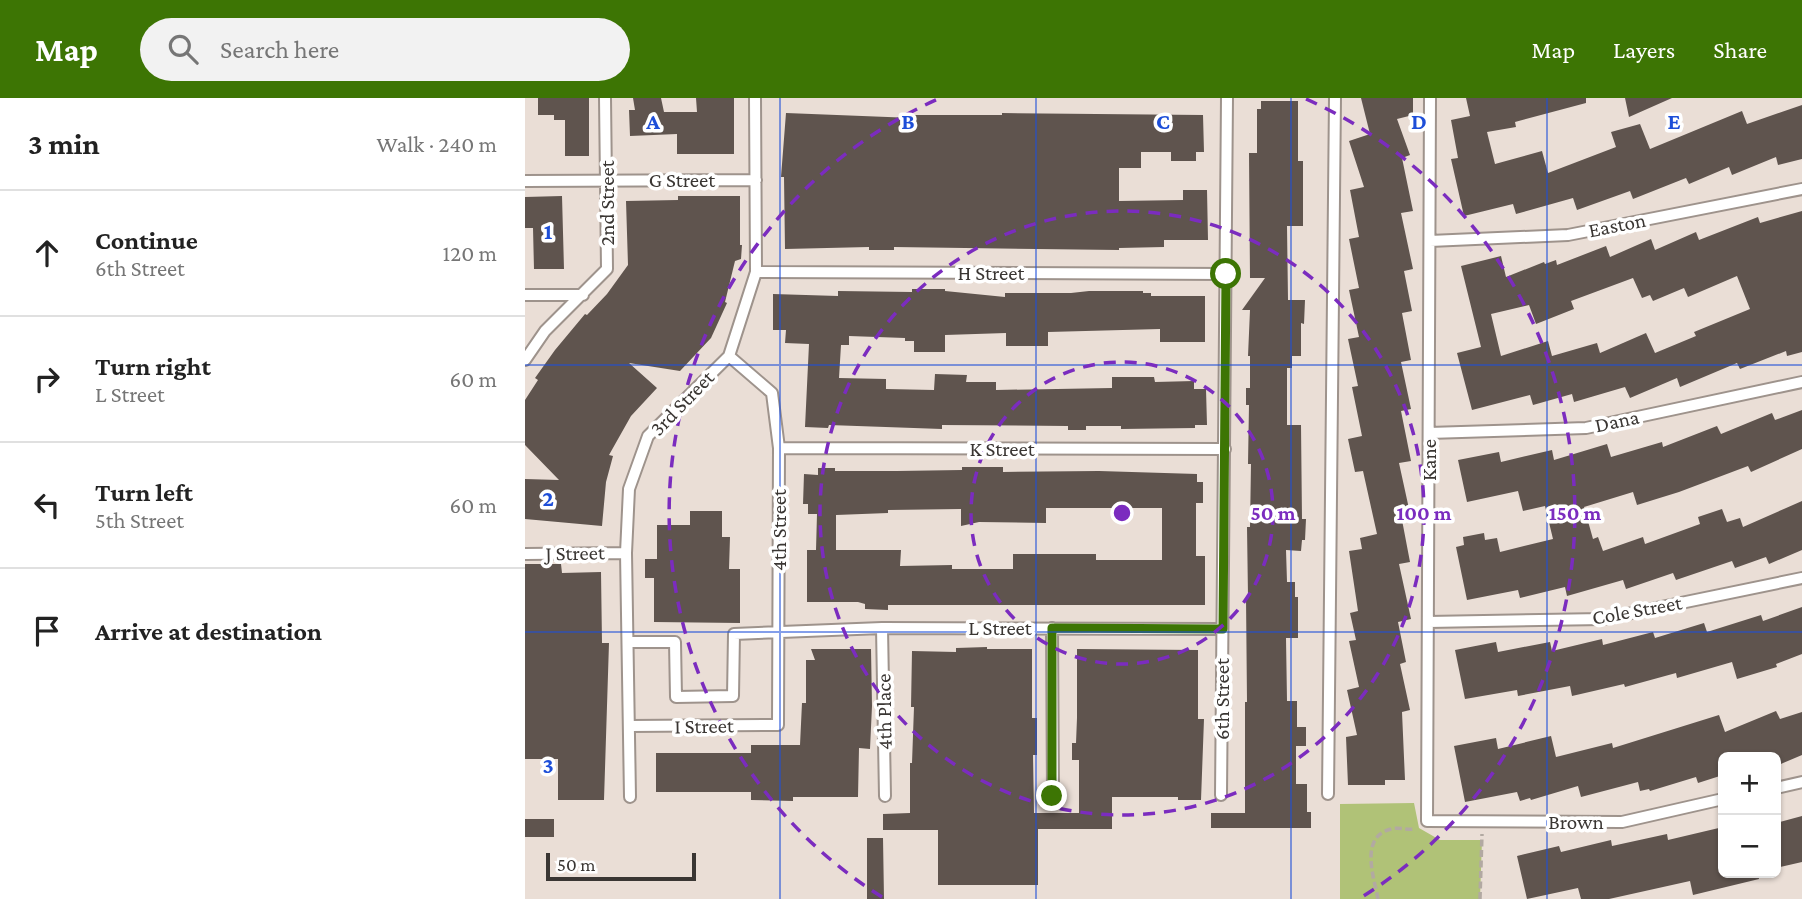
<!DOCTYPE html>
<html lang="en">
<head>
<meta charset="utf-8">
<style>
	body { margin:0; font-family:"Crimson Pro",serif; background:#f2f2f2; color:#222 }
	.controls { position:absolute; right:21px; bottom:21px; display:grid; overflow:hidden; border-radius:10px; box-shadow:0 2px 5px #0004 }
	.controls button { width:63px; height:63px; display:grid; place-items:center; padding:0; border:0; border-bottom:2px solid #e0e0e0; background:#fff; color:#222; font:35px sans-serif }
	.scale { position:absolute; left:21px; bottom:18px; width:150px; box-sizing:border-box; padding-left:7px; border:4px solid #3a3633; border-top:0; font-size:19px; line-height:24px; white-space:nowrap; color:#3a3633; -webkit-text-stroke:5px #fff; paint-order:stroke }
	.stop { position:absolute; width:21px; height:21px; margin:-16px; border:5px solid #3d7504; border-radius:50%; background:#fff }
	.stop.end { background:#3d7504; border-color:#fff; box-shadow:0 2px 7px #0008 }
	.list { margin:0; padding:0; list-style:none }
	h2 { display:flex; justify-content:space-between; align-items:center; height:91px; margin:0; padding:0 28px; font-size:30px }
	h2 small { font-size:23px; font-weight:400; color:#767676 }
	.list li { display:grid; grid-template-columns:46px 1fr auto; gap:21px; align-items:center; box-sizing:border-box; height:126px; padding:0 28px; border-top:2px solid #e0e0e0 }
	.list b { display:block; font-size:26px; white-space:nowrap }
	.list p { margin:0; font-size:23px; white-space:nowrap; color:#767676 }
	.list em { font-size:23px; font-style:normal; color:#767676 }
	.icon { flex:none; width:38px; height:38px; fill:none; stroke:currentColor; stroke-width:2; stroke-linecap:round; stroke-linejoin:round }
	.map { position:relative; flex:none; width:1277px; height:801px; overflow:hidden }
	header { display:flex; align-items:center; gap:42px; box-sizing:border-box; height:98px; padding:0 35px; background:#3d7504; color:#fff }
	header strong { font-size:33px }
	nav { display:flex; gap:38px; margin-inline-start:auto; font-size:24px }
	.search { width:490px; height:63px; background:#f2f2f2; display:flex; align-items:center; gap:18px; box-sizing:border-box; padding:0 24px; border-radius:38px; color:#767676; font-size:26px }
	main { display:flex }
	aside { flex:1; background:#fff }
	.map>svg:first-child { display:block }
	.green { fill:#b0c277 }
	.building { fill:#5f544e; fill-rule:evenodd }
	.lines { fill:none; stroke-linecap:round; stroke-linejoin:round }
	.lane-casing { stroke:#9e938c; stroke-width:14 }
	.path { stroke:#b2a9a2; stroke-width:3.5; stroke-dasharray:7 3.5; stroke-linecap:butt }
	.lane { stroke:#fff; stroke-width:10 }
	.route { stroke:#3d7504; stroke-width:9 }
	.grid { fill:none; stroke:#1d4ed8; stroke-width:2; stroke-opacity:0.55 }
	.ring { fill:none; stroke:#7b2cbf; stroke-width:3.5; stroke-dasharray:12 9 }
	.labels { text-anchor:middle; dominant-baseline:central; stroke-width:7; stroke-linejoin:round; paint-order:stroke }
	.street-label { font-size:21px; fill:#3a3633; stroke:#fff }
	.grid-label { font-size:23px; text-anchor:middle; font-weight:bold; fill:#1d4ed8; stroke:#fff; stroke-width:7; stroke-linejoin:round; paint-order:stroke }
	.centre { fill:#7b2cbf; stroke:#fff; stroke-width:3.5 }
	.ring-label { font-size:21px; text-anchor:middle; font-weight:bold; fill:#7b2cbf; stroke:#fff; stroke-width:7; stroke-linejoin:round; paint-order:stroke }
</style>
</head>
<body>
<header>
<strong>Map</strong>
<div class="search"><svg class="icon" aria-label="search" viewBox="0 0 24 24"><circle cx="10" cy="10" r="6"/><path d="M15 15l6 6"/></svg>Search here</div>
<nav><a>Map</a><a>Layers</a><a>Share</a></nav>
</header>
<main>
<aside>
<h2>3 min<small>Walk · 240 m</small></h2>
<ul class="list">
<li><svg class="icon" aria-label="ahead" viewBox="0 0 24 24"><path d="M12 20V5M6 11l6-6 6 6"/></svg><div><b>Continue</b><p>6th Street</p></div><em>120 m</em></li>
<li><svg class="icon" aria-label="right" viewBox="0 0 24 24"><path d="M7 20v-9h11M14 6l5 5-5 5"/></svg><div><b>Turn right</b><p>L Street</p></div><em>60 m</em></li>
<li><svg class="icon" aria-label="left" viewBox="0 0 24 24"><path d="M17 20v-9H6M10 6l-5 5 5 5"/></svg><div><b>Turn left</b><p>5th Street</p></div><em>60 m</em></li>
<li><svg class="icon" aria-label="arrive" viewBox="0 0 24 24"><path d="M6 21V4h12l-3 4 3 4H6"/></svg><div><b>Arrive at destination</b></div></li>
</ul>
</aside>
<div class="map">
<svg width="1277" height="801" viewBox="0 0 1277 801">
	<rect width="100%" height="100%" fill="#eaded6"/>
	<path class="green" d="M889,705L894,730L915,742H957L955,801H815V706Z"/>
	<path class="building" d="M13,0H64V58H40V22H29V17H13Z
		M108,0H136L139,14H172L171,0H209V56H152V36L105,38L104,12H110Z
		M836,0H888V17L872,21L885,57L877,60L888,113L876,115L888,171L879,173L887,213L877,215L886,262L876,264L886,311L876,313L886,363L874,365L886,420L877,422L885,464L874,466L886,521L873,524L881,564L875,566L885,612L877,614L880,682H860V687H823L821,639L832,637L822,592L834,589L824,543L831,542L825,515L833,513L824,453L837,451L835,440L852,436L838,373L830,374L823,341L837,338L827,289L833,288L823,241L834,239L824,192L834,190L824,141L834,139L825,92L839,89L824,43L845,36Z
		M941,0H1061V5L990,24L991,29L962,34L970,66L1017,53L1023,75L1091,49L1086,34L1115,26L1125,51L1217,13L1222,26L1277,7V61L1253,67L1251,59L1207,77L1204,69L1164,86L1161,80L1108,101L1105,93L1052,112L1048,100L991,116L988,106L939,118L926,61L933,60L926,22L945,18Z
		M1100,0H1147L1104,19Z
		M736,3H773V63H778V128H762L763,202H780L779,226L776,225V258H767V270H762V327H776L777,421H781L780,442H777L776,453L761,452L762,484H770V499H773V540H761L762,603H772V629H781V648H771V686H782V714H786V730H686V715H720V604H722L721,499H723L722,429H725L726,366H723L724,307H721V290H725V258H723L725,212H717L740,180H725L724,55H732V11H736Z
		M261,15L388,20V17H477V15L678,17L679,54H671V63H646V54H616V70H594V103L658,102V92H682L683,142H639V149L594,150V152L369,149V152H344V149L260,151L259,79H256Z
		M37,98L39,171H9L8,130H0V99Z
		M153,98H215V147H217L216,161L210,163L200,204L202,205L186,240L155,273L104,265L132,290L106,318L84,357L88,358L81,384L77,428L0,421V381L34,382L0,347V302L13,282L10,280L30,252L60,216L62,217L82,196L103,167L101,103L153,102Z
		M1277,113V254L1262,258L1261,253L1215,271L1212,265L1155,289L1152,280L1105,300L1100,289L1049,304L1047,296L1008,307L1005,297L947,312L932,255L956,249L936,168L976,158L981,179L1019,164L1020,166L1031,162L1032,167L1081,148L1085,159L1126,141L1130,152L1171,134L1174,142L1233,119L1235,125ZM1212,178L1225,211L1169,234L1171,238L1130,255L1121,235L1075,255L1072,245L1027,258L1023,243L976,258L966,216L1004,207L1011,226L1049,211L1046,203L1108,180L1117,200L1125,197L1128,203L1159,190L1163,199Z
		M387,191H420V193L480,199V195H546L564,193H618V195H626V198H680V244H635V231L523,234V248H481V235L420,237V254H389V243H380V240L324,238V247H316L314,280L361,281V291L409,292L410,276L442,277L441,284H471V292L587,290V279H629L630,284L669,283V291H681L682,327H670V330L596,331V328H561V332H543V328L417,327V331L304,327L303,330L280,329L284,246L260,245L261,232H248V196L313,198V193L387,194Z
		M1277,312V351L1226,374L1223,368L1154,394L1112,407L1108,394L1059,409L1068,441L1073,439L1078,453L1118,439L1120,446L1175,426L1173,419L1197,411L1202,424L1215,420L1218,429L1277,403V452L1244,466L1241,459L1210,470L1207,463L1151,482L1148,475L1101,491L1098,482L1042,498L1040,489L995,500L993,492L942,502L931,449L939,447L938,439L959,435L960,442L972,440L975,454L1028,441L1020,408L998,413L993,393L942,404L933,362L974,354L976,364L1027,352L1029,362L1082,346L1086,359L1137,344L1138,349L1192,328L1196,336L1247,315L1250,322Z
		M437,369H478V374L574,373L672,376V384H678V405H671V458H680V507H363V512L340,511V506L333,504H282V452H291L292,416H283V406H278L279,376L293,377V370H310V373H372L437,372ZM521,410H637V462H571V456H488V471H427V467L375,468L376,452H311V417L363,415V412L436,411V428L454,424L521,425Z
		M165,413H197V439H205L204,471H215V525L129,524V480H120V461H132V427H165Z
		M0,466H36L37,475L76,474L77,545H84L79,702H33V661H0Z
		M1277,509V556L1251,566L1252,569L1212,581L1207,564L1152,580L1151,575L1100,589L1099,586L1047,598L1045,588L993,598L992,592L940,601L930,552L971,544L973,554L1025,544L1027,553L1077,541L1078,547L1128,534L1130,540L1179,525L1182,534L1236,517L1238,523Z
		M462,549V551H507V620H512V657H508L509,715H554V662H547V645H551L552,620V551L673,552V621H679L676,702H653V699H587V731H513V787H413V732H358V716L385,715V665H387L389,609H386L387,553L431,554V550Z
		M286,551H346L347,608L345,651L334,650L333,699H268V703L226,702V694H131V655H226V647H275L277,605H281V562H290Z
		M1251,613L1255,621L1277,614V657L1251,668V659H1198V677L1173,685L1171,679L1125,693L1124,691L1115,693L1113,684L1056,699L1053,688L1006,702L1005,700L995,703L992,694L940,704L929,648L971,640L973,651L1026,638L1031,659L1087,645L1088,650L1194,617L1200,634Z
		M1277,718V764L1251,770V725Z
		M0,721H29V739H0Z
		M1198,729V775H1233L1234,781L1168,797L1165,783L1084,801H1056L1053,790L1002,801L992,758L1034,748L1036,754L1086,742L1087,748L1142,736L1143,742Z
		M342,740H358L359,801H342Z"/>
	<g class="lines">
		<g class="lane-casing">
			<path id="lane" d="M905,0L902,723L1097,724L1198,701
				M0,83L231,82
				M905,143L1043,137L1277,91
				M231,174L701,176
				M0,197H58
				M0,262L20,233L82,171L80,0
				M904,335L1061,330L1277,284
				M254,350L700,351
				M0,456L101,455
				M903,524L1078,521L1277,480
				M357,530L360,698
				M527,530L528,698
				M103,544H150L151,599L208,598L209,536L357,530L697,531
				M105,628L253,627L254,350L247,295L204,258
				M1251,690L1277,684
				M803,696L810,0
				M696,697L702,0
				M105,699L101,455L104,391L123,338L204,258L231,174L230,0"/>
		</g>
		<path class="path" d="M853,801C849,779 834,739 866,731C873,729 881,732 889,731
			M955,801L957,736"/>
		<use href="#lane" class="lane"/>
	</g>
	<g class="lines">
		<path class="route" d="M527,698V530L698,531L701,176"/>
	</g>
	<path class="grid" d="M255,0V801M511,0V801M766,0V801M1022,0V801M0,267H1277M0,534H1277"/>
	<g class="ring">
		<circle cx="597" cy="415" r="151"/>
		<circle cx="597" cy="415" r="302"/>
		<path d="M357 799A453 453 0 0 1 413 1M781 1A453 453 0 0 1 837 799"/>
	</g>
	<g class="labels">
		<g class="street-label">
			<text x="157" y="82">G Street</text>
			<text transform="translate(82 105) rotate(-90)">2nd Street</text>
			<text transform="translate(1092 127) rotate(-11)">Easton</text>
			<text x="466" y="175">H Street</text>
			<text transform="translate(157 305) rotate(-46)">3rd Street</text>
			<text transform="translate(1092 323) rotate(-12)">Dana</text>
			<text x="477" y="351">K Street</text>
			<text transform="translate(904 362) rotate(-90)">Kane</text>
			<text transform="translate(254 432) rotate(-90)">4th Street</text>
			<text transform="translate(50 455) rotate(-1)">J Street</text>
			<text transform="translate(1112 512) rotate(-10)">Cole Street</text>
			<text x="475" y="530">L Street</text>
			<text transform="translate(697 601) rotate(-90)">6th Street</text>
			<text transform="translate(359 614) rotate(-91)">4th Place</text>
			<text transform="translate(179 628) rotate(-1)">I Street</text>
			<text x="1051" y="724">Brown</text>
		</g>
	</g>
	<g class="grid-label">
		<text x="128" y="31">A</text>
		<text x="383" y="31">B</text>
		<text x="638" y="31">C</text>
		<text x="894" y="31">D</text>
		<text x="1149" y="31">E</text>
		<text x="23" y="141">1</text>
		<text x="23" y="408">2</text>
		<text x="23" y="675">3</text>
	</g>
	<circle cx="597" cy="415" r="10" class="centre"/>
	<g class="ring-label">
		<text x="748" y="422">50 m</text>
		<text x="899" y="422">100 m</text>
		<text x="1050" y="422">150 m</text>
	</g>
</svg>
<div class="controls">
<button>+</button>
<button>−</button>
</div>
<div class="scale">50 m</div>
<div class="stop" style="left:701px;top:176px"></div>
<div class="stop end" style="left:527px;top:698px"></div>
</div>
</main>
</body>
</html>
